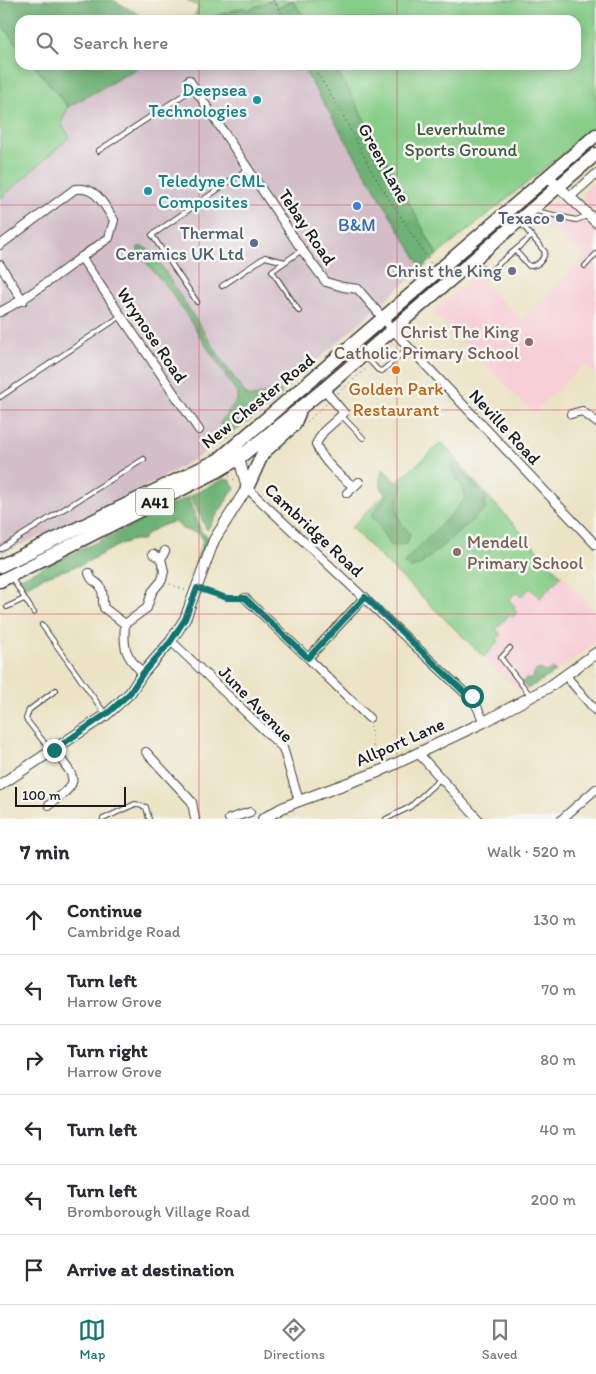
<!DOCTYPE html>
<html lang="en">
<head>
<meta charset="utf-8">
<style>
	body { margin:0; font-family:Itim,sans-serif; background:#f2f2f3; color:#2b2b33 }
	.scale { position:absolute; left:15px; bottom:12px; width:111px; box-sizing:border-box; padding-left:5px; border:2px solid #1c1c1c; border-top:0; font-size:14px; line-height:18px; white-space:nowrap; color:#1c1c1c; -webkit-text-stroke:4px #f6f6f2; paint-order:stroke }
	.stop { position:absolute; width:15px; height:15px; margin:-11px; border:4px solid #0f766e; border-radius:50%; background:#fff }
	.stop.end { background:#0f766e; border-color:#fff; box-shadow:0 1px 5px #0008 }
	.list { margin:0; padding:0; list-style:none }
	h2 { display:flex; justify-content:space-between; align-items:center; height:65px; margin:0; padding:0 20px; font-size:21px }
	h2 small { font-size:16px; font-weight:400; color:#7c7c81 }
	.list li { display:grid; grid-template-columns:32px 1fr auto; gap:15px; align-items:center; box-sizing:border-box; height:70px; padding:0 20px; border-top:1px solid #e1e1e2 }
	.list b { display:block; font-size:19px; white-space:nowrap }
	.list p { margin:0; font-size:16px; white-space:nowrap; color:#7c7c81 }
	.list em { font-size:16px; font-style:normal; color:#7c7c81 }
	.icon { flex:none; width:28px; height:28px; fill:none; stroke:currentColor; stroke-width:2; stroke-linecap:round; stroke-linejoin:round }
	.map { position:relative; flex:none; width:596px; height:819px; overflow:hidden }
	.search { position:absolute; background:#fff; box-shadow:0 2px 12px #0003; left:15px; right:15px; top:15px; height:55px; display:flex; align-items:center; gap:12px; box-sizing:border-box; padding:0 18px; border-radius:15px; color:#7c7c81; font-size:19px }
	.sheet { height:485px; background:#fff }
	nav { display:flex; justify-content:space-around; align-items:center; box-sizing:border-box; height:70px; border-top:1px solid #e1e1e2; background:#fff; font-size:14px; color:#7c7c81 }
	nav a { display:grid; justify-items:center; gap:2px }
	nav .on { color:#0f766e }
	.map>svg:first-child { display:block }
	.built { fill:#f7cfd5 }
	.industrial { fill:#d2bdc8 }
	.green { fill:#87ce88; stroke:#527552 }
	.forest { fill:#6db174; stroke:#446648 }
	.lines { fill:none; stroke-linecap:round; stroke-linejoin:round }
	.service-casing { stroke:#3b3a35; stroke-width:6 }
	.minor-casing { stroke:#3b3a35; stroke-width:10 }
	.tertiary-casing { stroke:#3b3a35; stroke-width:12 }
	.trunk-casing { stroke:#3b3a35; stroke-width:15 }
	.path { stroke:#3b3a35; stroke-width:1; stroke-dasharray:1 4; stroke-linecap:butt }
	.service { stroke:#fff; stroke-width:4 }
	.minor { stroke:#fff; stroke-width:8 }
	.tertiary { stroke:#fff; stroke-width:10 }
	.trunk { stroke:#fff; stroke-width:12 }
	.route { stroke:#0f766e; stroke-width:6 }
	.grid { fill:none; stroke:#d1495b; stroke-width:1; stroke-opacity:0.55 }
	.culture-dot { fill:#0f9aa8; stroke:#f6f6f2; stroke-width:2 }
	.shop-dot { fill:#3f7fe0; stroke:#f6f6f2; stroke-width:2 }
	.service-dot { fill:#5c6f8a; stroke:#f6f6f2; stroke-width:2 }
	.worship-dot { fill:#6b7280; stroke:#f6f6f2; stroke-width:2 }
	.education-dot { fill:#8d6e63; stroke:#f6f6f2; stroke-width:2 }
	.food-dot { fill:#e8710a; stroke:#f6f6f2; stroke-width:2 }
	.labels { text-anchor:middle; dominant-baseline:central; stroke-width:5; stroke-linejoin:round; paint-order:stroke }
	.shield { fill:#f6f6f2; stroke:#5d5d5c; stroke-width:1 }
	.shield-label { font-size:16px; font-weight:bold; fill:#1c1c1c }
	.culture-label { font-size:18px; fill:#0d838f; stroke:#f6f6f2; text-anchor:end }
	.park-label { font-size:18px; fill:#415a42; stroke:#f6f6f2 }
	.street-label { font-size:18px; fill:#1c1c1c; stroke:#f6f6f2 }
	.service-label { font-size:18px; fill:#4e5e75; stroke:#f6f6f2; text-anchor:end }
	.shop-label { font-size:18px; fill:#366cbe; stroke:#f6f6f2 }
	.worship-label { font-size:18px; fill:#5b616d; stroke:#f6f6f2; text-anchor:end }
	.education-label { font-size:18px; fill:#785e54; stroke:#f6f6f2; text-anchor:end }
	.food-label { font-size:18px; fill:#c56008; stroke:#f6f6f2 }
</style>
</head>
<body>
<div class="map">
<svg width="596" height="819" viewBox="0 0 596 819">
	<rect width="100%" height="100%" fill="#f6f6f2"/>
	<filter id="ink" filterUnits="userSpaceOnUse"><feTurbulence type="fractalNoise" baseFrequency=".02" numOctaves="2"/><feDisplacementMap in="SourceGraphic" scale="10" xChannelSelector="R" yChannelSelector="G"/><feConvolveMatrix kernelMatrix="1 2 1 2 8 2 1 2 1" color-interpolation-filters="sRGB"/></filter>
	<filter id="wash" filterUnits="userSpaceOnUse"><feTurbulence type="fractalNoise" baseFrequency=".0096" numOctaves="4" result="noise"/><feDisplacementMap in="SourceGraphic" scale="20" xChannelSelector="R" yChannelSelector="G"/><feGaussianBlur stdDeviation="1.12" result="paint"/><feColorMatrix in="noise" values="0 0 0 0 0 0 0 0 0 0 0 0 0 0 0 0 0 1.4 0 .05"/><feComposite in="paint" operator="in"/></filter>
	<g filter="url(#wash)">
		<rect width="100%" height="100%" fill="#ebe3c4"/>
		<path class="built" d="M596,181V212L583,200L582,194Z
			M554,201L561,202L596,232V375L584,364L533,413L432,312L476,275L522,321L584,257L540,217L547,206Z
			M442,442L475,482L511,522L596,611V642L566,665L523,692L510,683L351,528Z"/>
		<path class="industrial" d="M0,23L20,48V65H34L68,107L143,65H301L422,268L305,371L268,407L213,448L156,481L41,536L0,554Z"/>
		<path class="green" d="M187,0H596V127L437,255L349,91L333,65H576V20H305L293,0L278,8L273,0L247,10L243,8L201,20H192L199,7Z
			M0,23L20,48V65H34L68,107L61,124L70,137L0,199Z
			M442,442L475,482L561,576L540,598L530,588L521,597L516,592L509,600L515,606L513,608L517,612L513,617L510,614L496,629L501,635L496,640L498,642L484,657L351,528L397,482Z"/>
		<path class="forest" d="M0,0H113L149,20H20V48L0,23Z
			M273,0L278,8L293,0L305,20H274L270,13L254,20H201L243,8L247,10Z
			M34,65H143L68,107Z
			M301,65H333L349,91L437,255L422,268Z
			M138,247H144L153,253L227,368L247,396L256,397L277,388L282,394L268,407L226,438L221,429L220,423L237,400V393L172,293L138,253Z
			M456,463L486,498L485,509L419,566L409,568L404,563C424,540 447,521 466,498L462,487L451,468L452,464Z
			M383,469L397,482L403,485C397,505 393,518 410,533L407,544L392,546C382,537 382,524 371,516L386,496C378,484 378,482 383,469Z
			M224,479L230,480L235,488L207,530L190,496Z
			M188,497L198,522L201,532L208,537L209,542L195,579L190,578L203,542C201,529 191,533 182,529C182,528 176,523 175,522C164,524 149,530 142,540H133L121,544L83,564L41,578L24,588L19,587L16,580L133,525Z
			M540,669L545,672L553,669L556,672L527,689L522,682L525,679H532L535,671Z"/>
	</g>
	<g filter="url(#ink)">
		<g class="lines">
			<g class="service-casing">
				<path id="service" d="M98,151L194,88
					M536,211L576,220L587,216
					M515,250L529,266C538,266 543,261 545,252L521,223
					M476,262L484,271H490L532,236
					M585,266L596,254
					M222,286L265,257L285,262
					M197,302L152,235L249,168
					M299,311L272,271L302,250
					M366,357L378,370L382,371L409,347
					M0,397L121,316
					M341,415L363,438
					M0,549L144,459
					M11,577L34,613
					M7,607L24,599
					M42,625L106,715
					M510,648L501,658L530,695
					M50,750L26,719L29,710L56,690
					M103,819L135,804L146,807L149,819
					M386,819L410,807L440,779"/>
			</g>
			<g class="minor-casing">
				<path id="minor" d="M189,80L302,250L326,282L343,287L358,289L400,338L596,545
					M570,197L596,174
					M0,245L75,189C97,186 103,204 114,220L109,238C72,262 39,292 0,312
					M81,257L199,430
					M0,265L23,301
					M324,389L344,413L323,432L316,444C324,463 338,474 354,487
					M571,414L582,411L596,422
					M247,488L465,693L472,696L484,722
					M347,493L359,482
					M153,554L161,559
					M89,573C92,583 94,579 100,586C104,591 102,601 104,608L125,624
					M245,598L308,658L365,597
					M171,641L283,748L299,801
					M308,658L369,718
					M143,673C125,656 123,648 125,624L147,608L152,592L162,580L164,571L161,559L165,551
					M566,676L596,711
					M146,752L192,802L195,819
					M418,753L478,819
					M49,805C82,780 77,781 54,750
					M229,819L250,812
					M562,819L596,789"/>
			</g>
			<g class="tertiary-casing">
				<path id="tertiary" d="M553,181L596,222
					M0,785L106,715L130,693L143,673L171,641L185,619L214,540L247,488L239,458L241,451
					M263,819L282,808L299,801L378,772L484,722L549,687L596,653"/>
			</g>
			<g class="trunk-casing">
				<path id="trunk" d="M247,488L263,453L294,425L299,413
					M0,566L218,460L596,135
					M0,581L216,472L239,458L324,389L596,154"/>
			</g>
			<path class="path" d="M273,0L286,20
				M312,65L342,113L372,172L431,264
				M375,360L394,343
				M338,393L367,368
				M307,422L326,404
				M229,476L236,481
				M170,584L187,591
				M204,591L227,598H237
				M370,726L377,764"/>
			<use href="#service" class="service"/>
			<use href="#minor" class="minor"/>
			<use href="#tertiary" class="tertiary"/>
			<use href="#trunk" class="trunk"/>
		</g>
	</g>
	<g class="lines" filter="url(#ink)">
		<path class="route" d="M54,750L109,712L130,693L143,673L171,641L185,619L197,588L227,598H245L308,658L365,597L465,693L472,696"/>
	</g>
	<path class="grid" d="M199,0V20M397,0V20M199,65V819M397,65V819M0,205H596M0,410H596M0,614H596"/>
	<g class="culture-dot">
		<circle cx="257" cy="100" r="5"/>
		<circle cx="148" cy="191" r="5"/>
	</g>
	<circle class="shop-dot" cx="357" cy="206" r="5"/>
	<g class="service-dot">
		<circle cx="560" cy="218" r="5"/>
		<circle cx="254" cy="243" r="5"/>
	</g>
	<circle class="worship-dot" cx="512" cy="271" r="5"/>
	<g class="education-dot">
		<circle cx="529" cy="342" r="5"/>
		<circle cx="457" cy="552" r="5"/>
	</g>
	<circle class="food-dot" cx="396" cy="370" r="5"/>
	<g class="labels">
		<rect class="shield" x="136" y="488.5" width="38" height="27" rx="4"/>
		<g class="shield-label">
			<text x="155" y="502">A41</text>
		</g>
		<g class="culture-label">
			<text x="247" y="90">Deepsea<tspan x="247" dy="21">Technologies</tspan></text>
			<text x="158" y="181" text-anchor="start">Teledyne CML<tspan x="158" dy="21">Composites</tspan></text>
		</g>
		<g class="park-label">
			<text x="461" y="129">Leverhulme<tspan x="461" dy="21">Sports Ground</tspan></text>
		</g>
		<g class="street-label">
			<text transform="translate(384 163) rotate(61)">Green Lane</text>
			<text transform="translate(307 227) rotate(56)">Tebay Road</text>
			<text transform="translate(152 335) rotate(56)">Wrynose Road</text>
			<text transform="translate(258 401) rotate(-39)">New Chester Road</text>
			<text transform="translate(505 427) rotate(47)">Neville Road</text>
			<text transform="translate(314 530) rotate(43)">Cambridge Road</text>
			<text transform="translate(256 704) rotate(46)">June Avenue</text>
			<text transform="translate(400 742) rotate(-24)">Allport Lane</text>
		</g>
		<g class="service-label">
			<text x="550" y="218">Texaco</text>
			<text x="244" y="233">Thermal<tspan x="244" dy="21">Ceramics UK Ltd</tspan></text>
		</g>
		<g class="shop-label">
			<text x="357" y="225">B&amp;M</text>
		</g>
		<g class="worship-label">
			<text x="502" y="271">Christ the King</text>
		</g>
		<g class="education-label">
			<text x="519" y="332">Christ The King<tspan x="519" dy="21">Catholic Primary School</tspan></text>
			<text x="467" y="542" text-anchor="start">Mendell<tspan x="467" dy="21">Primary School</tspan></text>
		</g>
		<g class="food-label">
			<text x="396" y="389">Golden Park<tspan x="396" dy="21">Restaurant</tspan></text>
		</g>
	</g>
</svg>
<div class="scale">100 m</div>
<div class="stop" style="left:472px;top:696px"></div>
<div class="stop end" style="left:54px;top:750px"></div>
<div class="search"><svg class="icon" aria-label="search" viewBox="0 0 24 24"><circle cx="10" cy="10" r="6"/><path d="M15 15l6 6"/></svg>Search here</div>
</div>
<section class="sheet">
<h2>7 min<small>Walk · 520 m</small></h2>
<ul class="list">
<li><svg class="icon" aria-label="ahead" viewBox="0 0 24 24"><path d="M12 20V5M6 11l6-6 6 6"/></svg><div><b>Continue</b><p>Cambridge Road</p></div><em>130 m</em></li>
<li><svg class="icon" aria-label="left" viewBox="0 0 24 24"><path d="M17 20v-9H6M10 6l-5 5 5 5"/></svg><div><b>Turn left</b><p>Harrow Grove</p></div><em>70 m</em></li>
<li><svg class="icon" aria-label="right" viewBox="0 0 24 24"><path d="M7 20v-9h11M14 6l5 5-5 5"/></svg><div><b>Turn right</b><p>Harrow Grove</p></div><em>80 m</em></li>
<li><svg class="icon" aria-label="left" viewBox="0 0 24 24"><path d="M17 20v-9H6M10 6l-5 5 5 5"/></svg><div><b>Turn left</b></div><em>40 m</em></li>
<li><svg class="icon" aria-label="left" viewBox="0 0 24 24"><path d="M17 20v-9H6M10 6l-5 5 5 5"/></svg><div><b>Turn left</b><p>Bromborough Village Road</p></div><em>200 m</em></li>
<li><svg class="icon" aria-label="arrive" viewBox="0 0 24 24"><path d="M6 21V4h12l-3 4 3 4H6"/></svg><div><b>Arrive at destination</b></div></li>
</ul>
</section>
<nav>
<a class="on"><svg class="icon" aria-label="map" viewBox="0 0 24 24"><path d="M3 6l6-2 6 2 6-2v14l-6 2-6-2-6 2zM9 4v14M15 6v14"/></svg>Map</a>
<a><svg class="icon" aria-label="directions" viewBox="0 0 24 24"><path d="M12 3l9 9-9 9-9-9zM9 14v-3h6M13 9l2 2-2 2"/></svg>Directions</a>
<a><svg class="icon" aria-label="saved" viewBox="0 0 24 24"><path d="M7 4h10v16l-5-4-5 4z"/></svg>Saved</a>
</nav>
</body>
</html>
